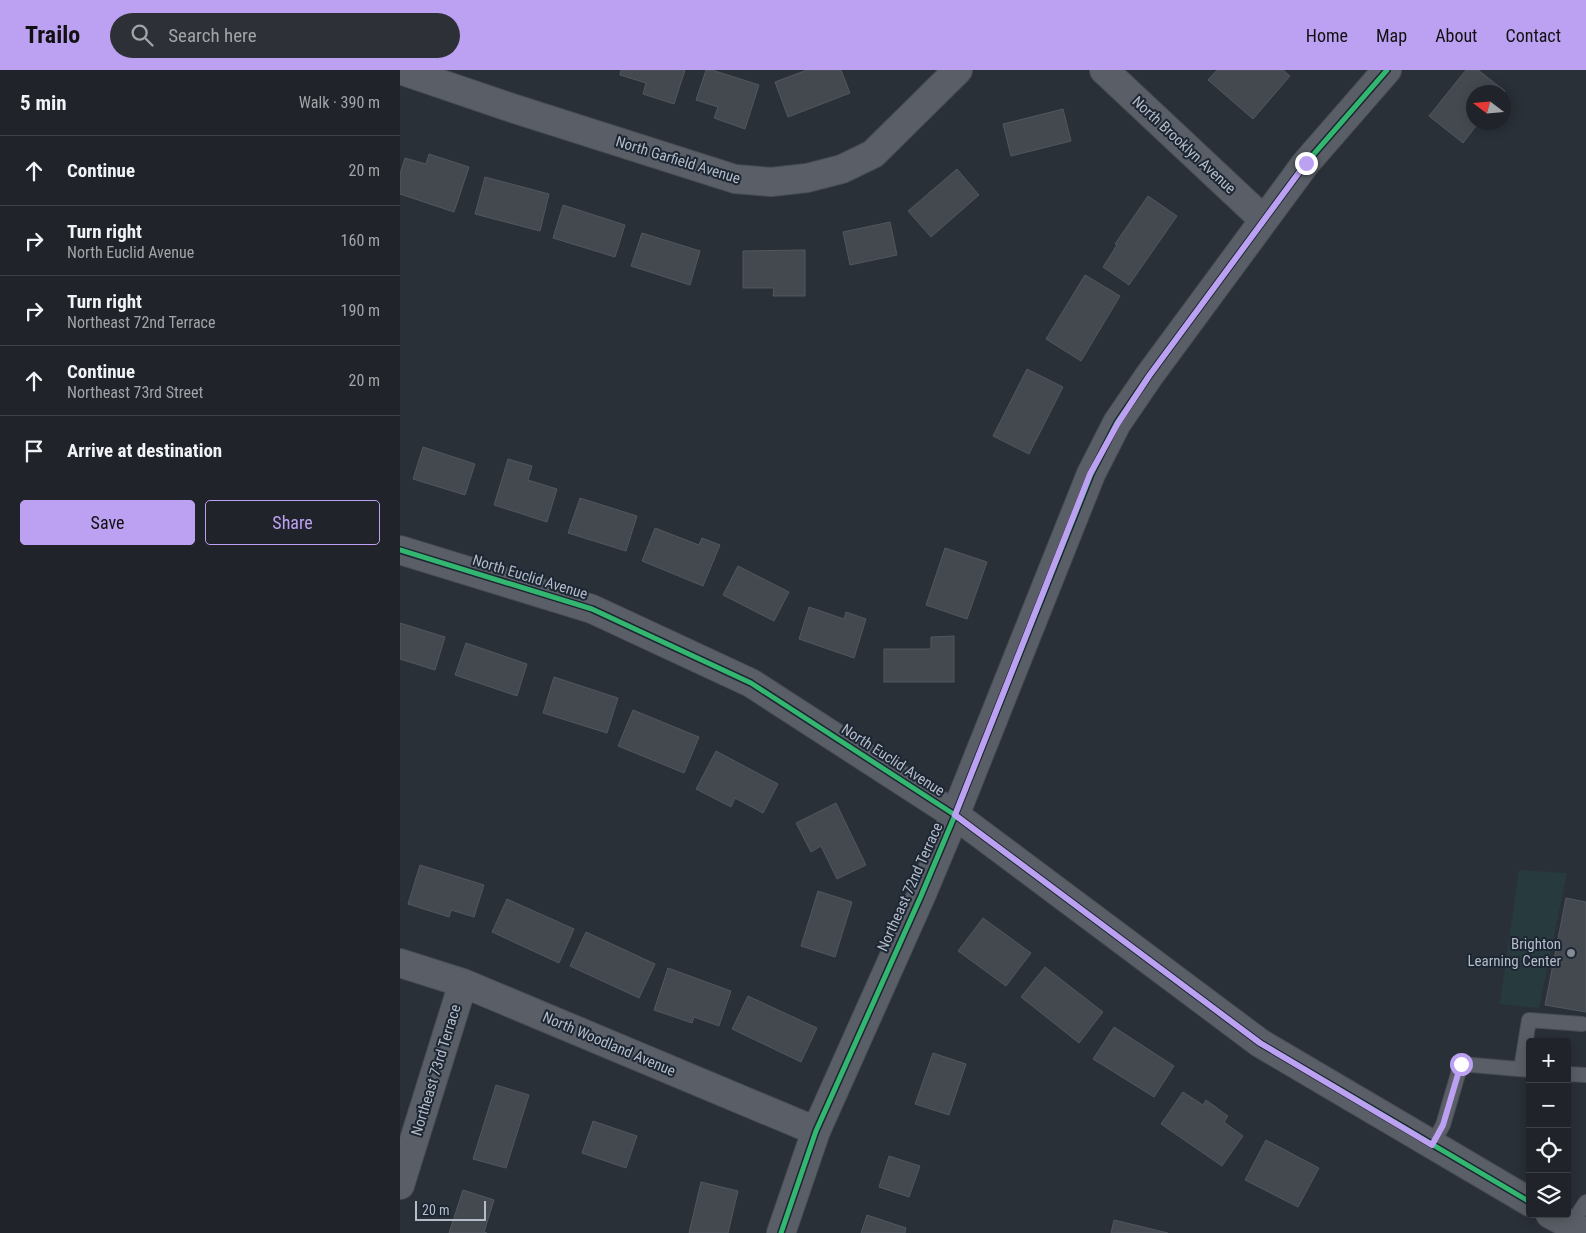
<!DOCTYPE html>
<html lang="en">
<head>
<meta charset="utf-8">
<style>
	body { margin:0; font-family:"Roboto Condensed",sans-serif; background:#2d3036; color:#f1f3f6 }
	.controls { position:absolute; right:15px; bottom:15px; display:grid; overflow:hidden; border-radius:5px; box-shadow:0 2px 12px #0003 }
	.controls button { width:45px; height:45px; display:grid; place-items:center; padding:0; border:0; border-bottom:1px solid #3d4147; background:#20242a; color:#f1f3f6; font:25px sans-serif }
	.compass { position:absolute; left:1066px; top:15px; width:45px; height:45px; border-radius:50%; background:#20242a; box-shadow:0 2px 12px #0003; rotate:286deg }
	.scale { position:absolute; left:15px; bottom:12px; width:71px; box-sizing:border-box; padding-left:5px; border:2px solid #b4bcc9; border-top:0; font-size:14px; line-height:18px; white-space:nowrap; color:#b4bcc9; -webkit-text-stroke:4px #1d2633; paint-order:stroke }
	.stop { position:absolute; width:15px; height:15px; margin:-11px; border:4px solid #bca0f2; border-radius:50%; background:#fff }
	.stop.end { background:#bca0f2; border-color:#fff; box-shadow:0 1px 5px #0008 }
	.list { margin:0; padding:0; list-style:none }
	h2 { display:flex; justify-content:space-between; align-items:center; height:65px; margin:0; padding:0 20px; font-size:21px }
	h2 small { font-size:16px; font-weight:400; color:#a2a4a8 }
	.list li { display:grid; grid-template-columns:32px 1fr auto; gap:15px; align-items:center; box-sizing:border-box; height:70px; padding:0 20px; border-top:1px solid #3d4147 }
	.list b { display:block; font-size:19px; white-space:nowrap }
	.list p { margin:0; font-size:16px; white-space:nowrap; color:#a2a4a8 }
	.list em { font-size:16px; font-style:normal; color:#a2a4a8 }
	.actions { display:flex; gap:10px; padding:15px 20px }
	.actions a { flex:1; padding:11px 0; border:1px solid #bca0f2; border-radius:5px; text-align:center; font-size:18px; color:#bca0f2 }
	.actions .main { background:#bca0f2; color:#111 }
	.icon { flex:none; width:28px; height:28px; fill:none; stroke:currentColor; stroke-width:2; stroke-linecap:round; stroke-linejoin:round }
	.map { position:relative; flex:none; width:1186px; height:1163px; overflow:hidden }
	header { display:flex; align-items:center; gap:30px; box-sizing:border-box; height:70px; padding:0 25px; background:#bca0f2; color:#111 }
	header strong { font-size:24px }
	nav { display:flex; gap:28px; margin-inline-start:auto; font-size:18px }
	.search { width:350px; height:45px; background:#2d3036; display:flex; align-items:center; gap:12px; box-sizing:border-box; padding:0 18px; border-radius:28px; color:#a2a4a8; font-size:19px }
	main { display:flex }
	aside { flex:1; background:#20242a }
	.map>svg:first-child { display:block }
	.green { fill:#273a3e }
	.building { fill:#444950; stroke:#52575f }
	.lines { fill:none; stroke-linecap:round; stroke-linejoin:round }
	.service-casing { stroke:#484c53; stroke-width:16 }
	.minor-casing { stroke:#484c53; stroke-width:30 }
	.service { stroke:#5a5e66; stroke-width:14 }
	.minor { stroke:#5a5e66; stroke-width:28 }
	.cycleway-casing { stroke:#1d2633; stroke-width:8 }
	.cycleway { stroke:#33b770; stroke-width:5 }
	.route { stroke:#bca0f2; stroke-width:6 }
	.poi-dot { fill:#848b96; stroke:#1d2633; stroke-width:2 }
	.labels { text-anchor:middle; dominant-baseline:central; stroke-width:4; stroke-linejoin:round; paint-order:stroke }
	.street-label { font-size:15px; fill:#b4bcc9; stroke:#1d2633 }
	.poi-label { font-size:15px; fill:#b4bcc9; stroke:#1d2633; text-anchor:end }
</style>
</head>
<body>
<header>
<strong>Trailo</strong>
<div class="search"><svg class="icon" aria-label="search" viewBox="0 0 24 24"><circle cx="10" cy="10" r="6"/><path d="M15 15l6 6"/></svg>Search here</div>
<nav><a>Home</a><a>Map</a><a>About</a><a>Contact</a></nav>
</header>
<main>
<aside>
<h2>5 min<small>Walk · 390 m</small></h2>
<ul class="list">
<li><svg class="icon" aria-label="ahead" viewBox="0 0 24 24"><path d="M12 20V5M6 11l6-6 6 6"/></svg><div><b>Continue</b></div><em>20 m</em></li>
<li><svg class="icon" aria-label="right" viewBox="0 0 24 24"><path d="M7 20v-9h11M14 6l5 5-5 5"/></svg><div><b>Turn right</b><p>North Euclid Avenue</p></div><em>160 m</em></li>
<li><svg class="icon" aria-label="right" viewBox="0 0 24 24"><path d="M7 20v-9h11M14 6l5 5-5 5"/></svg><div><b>Turn right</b><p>Northeast 72nd Terrace</p></div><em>190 m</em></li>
<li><svg class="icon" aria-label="ahead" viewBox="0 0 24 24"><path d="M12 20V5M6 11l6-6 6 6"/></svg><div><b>Continue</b><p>Northeast 73rd Street</p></div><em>20 m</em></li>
<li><svg class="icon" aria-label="arrive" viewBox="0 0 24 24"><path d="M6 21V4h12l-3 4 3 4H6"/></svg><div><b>Arrive at destination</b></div></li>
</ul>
<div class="actions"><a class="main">Save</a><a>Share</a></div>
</aside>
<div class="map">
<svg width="1186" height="1163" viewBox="0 0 1186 1163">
	<rect width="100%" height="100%" fill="#2a3038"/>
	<path class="green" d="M1119,800L1167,803L1139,938L1100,934Z"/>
	<path class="building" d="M221,0H285L274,34L243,24L246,13L220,5Z
		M306,0H312L359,15L345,59L314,48L318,37L296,30Z
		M407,0H441L450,23L388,47L375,12Z
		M817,0H883L890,6L853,49L808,10Z
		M1066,0H1078L1105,21L1103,22H1074V52H1079L1063,73L1029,46Z
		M663,39L671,71L611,86L603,54Z
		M29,84L69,97L54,142L0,124V104L5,88L26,94Z
		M557,99L579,125L531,167L508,141Z
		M85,107L149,124L140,161L75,144Z
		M748,126L777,146L729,215L703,197L717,175L715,174Z
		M163,135L225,155L215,187L153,168Z
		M490,152L497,185L450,195L443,162Z
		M242,163L300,181L290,215L231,196Z
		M405,180V226H373L374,218H343V181Z
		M685,205L720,226L681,291L646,269Z
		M627,299L663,317L629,384L593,366Z
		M23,377L75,394L65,425L13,409Z
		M108,389L132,396L128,410L157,419L147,452L94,435Z
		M180,428L237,446L226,481L168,463Z
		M255,458L299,475L302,468L320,475L303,516L242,491Z
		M545,478L587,492L567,549L526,535Z
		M338,496L389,522L374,551L323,525Z
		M409,537L444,549L446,542L466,549L454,588L399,569Z
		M0,553L45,567L35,600L0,589Z
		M554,566V612H484V579H531V567Z
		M66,573L127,594L117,626L55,605Z
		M154,607L218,628L207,663L143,643Z
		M233,640L299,667L284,703L218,676Z
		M316,681L378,714L363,743L335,728L331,737L296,719Z
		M436,733L466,795L437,809L421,776L411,782L396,753Z
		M20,795L84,815L74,847L51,840L49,847L8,834Z
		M418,821L452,832L435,887L401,876Z
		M1166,828L1186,832V942L1145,935Z
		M107,829L174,859L159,893L92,862Z
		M583,848L631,883L606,916L558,881Z
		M186,862L255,894L239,928L170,896Z
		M645,897L703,942L679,973L621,927Z
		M268,898L331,921L319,956L294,947L292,953L254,940Z
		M348,926L417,958L401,992L332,959Z
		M714,957L774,996L754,1027L693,989Z
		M533,983L566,994L549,1045L515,1034Z
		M96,1015L129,1025L106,1098L73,1089Z
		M783,1022L803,1035L806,1030L828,1046L824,1052L843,1066L822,1096L761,1054Z
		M193,1051L237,1066L226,1098L182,1083Z
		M866,1070L919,1098L898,1137L845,1110Z
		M489,1086L520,1096L509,1127L479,1117Z
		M301,1112L338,1121L328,1163H289Z
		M63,1120L94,1130L84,1162L87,1163H49Z
		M467,1145L506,1158L505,1163H461Z
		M714,1150L768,1163H711Z"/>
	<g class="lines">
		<g class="service-casing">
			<path id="service" d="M1121,999L1129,950L1182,954
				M1167,1004L1186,1005
				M1032,1075L1043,1055L1061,994L1130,1000
				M1170,1156L1186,1132"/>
		</g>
		<g class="minor-casing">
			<path id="minor" d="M0,0L112,38L335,109L371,112L407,108L442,99L473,84L558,0
				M704,0L864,150
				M0,480L192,539L351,613L555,745L860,973L1130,1132
				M0,893L63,913L416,1061
				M0,1115L63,913
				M1150,1144L1185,1163
				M381,1163L416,1061L521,826L555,745L691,404L717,353L749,306L906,93L987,0"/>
		</g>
		<use href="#service" class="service"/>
		<use href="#minor" class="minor"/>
		<g class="cycleway-casing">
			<path id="cycleway" d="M0,480L192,539L351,613L555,745L860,973L1130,1132
				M381,1163L416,1061L521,826L555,745L691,404L717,353L749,306L906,93L987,0"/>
		</g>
		<use href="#cycleway" class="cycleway"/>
	</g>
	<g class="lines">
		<path class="route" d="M906,93L749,306L718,353L690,404L555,745L860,973L1032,1075L1043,1055L1061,994"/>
	</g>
	<circle class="poi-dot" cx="1171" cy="883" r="5"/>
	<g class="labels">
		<g class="street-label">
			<text transform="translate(784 75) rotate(43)">North Brooklyn Avenue</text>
			<text transform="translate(278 90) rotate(17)">North Garfield Avenue</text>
			<text transform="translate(130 507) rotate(17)">North Euclid Avenue</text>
			<text transform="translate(493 690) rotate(33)">North Euclid Avenue</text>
			<text transform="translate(510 817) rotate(-66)">Northeast 72nd Terrace</text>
			<text transform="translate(209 974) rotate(23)">North Woodland Avenue</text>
			<text transform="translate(36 1000) rotate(-73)">Northeast 73rd Terrace</text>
		</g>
		<g class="poi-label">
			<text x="1161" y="874">Brighton<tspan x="1161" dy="17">Learning Center</tspan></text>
		</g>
	</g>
</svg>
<div class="controls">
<button>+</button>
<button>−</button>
<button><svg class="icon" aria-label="locate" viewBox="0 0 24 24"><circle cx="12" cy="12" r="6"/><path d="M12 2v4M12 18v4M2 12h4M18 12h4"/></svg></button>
<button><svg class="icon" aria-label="layers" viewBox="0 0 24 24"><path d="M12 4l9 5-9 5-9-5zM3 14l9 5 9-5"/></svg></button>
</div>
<svg class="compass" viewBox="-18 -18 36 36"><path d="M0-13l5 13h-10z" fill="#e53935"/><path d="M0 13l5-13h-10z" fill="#a2a4a8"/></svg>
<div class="scale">20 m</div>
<div class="stop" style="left:1061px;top:994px"></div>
<div class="stop end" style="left:906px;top:93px"></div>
</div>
</main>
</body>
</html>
